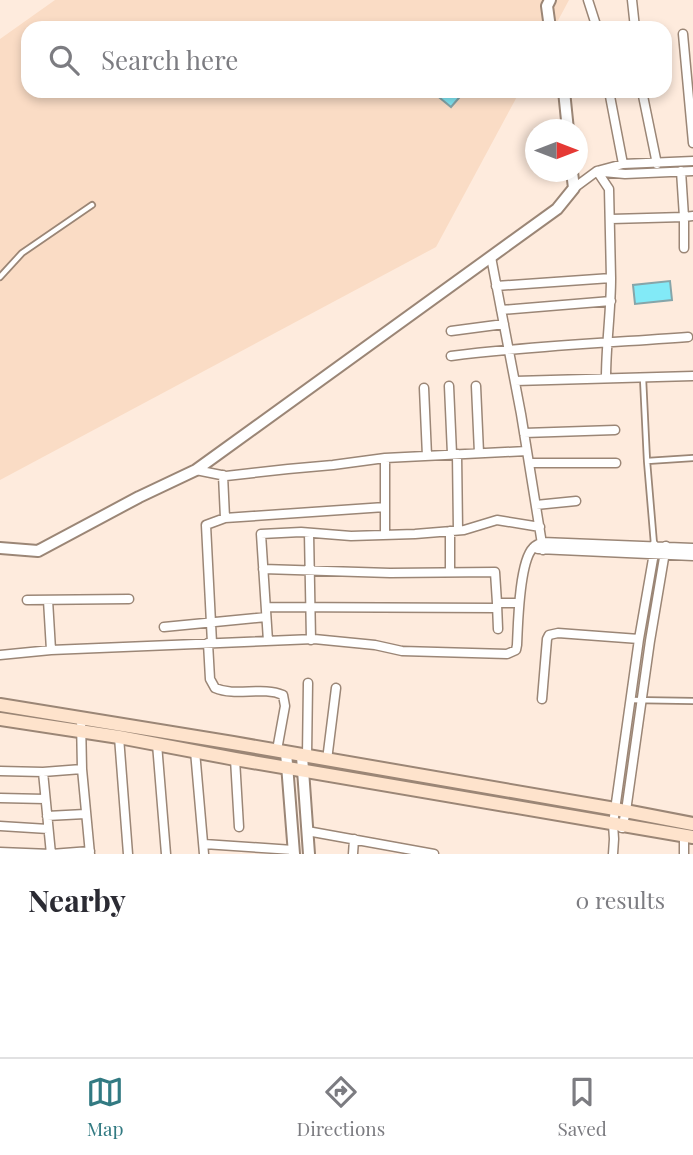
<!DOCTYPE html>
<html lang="en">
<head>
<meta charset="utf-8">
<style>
	body { margin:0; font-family:"Playfair Display",serif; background:#f7f7f7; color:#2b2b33 }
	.compass { position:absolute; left:525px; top:119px; width:63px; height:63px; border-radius:50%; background:#fff; box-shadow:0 4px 10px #0003; rotate:90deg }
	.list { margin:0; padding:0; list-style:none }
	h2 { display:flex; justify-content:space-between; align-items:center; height:91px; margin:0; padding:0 28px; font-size:30px }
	h2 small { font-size:23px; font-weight:400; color:#7c7c81 }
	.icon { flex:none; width:38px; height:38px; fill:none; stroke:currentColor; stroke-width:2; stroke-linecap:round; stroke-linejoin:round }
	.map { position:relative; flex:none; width:693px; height:854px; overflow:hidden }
	.search { position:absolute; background:#fff; box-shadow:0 4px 10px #0003; left:21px; right:21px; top:21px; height:77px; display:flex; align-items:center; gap:18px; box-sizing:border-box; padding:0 24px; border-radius:21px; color:#7c7c81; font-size:26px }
	.sheet { height:203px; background:#fff }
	nav { display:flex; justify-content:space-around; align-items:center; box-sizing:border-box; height:98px; border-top:2px solid #e1e1e2; background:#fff; font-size:19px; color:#7c7c81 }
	nav a { display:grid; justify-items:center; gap:4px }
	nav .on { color:#327a82 }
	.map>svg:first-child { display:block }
	.built { fill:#fadcc5 }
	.building { fill:#82eaf7; stroke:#86a5a9; stroke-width:2 }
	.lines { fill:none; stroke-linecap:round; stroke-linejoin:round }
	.service-casing { stroke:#9b8676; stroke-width:8 }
	.minor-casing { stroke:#9b8676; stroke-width:11 }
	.tertiary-casing { stroke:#9b8676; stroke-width:14 }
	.secondary-casing { stroke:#9b8676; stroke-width:16 }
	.service { stroke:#fff; stroke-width:4.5 }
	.minor { stroke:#fff; stroke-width:8 }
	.tertiary { stroke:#fff; stroke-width:10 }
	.secondary { stroke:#fee3cc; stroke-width:12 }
</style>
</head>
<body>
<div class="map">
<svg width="693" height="854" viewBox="0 0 693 854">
	<rect width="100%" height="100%" fill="#feebdd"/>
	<path class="built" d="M55,0H569L554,28H28V91H520L436,247L0,480V39Z"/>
	<path class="building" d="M438,91H465L451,107L435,94Z
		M670,281L672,300L635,304L633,285Z"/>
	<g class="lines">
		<g class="service-casing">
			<path id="service" d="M0,277L22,253L92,205
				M643,378L647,461L654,544
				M647,461L693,458
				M631,700L693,701"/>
		</g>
		<g class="minor-casing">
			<path id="minor" d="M588,0L597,28
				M632,0L635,28
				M683,34L693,143
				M609,91L623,164
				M642,91L657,164
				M597,171L609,189L611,278
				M681,171L684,217L693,216
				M603,172L625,174L693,171
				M574,188L597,171L623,164L693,161
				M611,219L684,217V248
				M491,257L521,414L543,550
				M496,286L611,278C611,312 606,344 606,378
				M501,310L611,301
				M451,331L504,324
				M451,356C530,346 609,343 688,337
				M515,381L693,376
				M449,386L452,454
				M476,386L479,453
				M424,388L427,456
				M524,433L615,430
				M457,454L458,530
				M529,463H616
				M196,470L226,476L288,469L333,465L385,458L527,451
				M536,505L576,501
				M225,518L385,507
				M309,533L311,640
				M385,535V458
				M538,549L693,556
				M263,569L390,573L495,572L497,603H519
				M450,572V531
				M27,600L129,599
				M48,600L51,650
				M497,604L498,629
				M266,607L497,608
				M164,627L266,617
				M268,641L261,534L301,532L351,536L415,534L464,530L497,520L540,527
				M208,643L210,679L215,688C236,697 262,686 283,695L285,706L277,750
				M212,643L206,525L225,518L223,475
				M0,655L51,650L314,639L375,645L402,651L507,654L516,650L517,645C518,625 519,562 533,548C535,545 539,544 542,542L693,548
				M542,699L547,639L549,635L558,633L639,639
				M81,719L82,769L90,854
				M119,737L128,854
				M157,744L166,854
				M195,751L204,854
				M307,756L308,683
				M235,759L239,827
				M327,760L336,688
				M0,771L43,772L82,769
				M43,772L51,854
				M0,798L45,799
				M47,816L85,814
				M0,826L48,829
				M622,828L626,811L650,641L666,546
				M307,831L434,854
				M684,835V854
				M204,844L293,850
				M0,852L51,854L90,851
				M353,854L354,839
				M613,854L614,839L613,824L639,639L654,553V545"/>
		</g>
		<g class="tertiary-casing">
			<path id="tertiary" d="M550,0L547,6L550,28
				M564,91L568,130
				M0,548L38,551L139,497L196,470L557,209L574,188L572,172
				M286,752L294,854
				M302,756L309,854"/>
		</g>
		<g class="secondary-casing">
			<path id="secondary" d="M0,705L233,743L615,809L693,824
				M0,719L119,737L235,759L693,837"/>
		</g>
		<use href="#service" class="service"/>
		<use href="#minor" class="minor"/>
		<use href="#tertiary" class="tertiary"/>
		<use href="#secondary" class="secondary"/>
	</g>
</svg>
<svg class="compass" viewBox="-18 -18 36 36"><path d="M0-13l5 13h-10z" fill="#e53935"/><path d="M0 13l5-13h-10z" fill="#7c7c81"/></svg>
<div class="search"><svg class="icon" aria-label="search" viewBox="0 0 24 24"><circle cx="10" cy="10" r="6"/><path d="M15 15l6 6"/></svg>Search here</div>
</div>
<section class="sheet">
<h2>Nearby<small>0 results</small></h2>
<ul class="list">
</ul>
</section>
<nav>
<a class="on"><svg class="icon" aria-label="map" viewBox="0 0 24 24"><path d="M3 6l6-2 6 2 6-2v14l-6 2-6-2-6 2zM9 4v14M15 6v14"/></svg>Map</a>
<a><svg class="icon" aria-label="directions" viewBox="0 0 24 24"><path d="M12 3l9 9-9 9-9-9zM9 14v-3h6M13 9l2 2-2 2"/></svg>Directions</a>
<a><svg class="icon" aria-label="saved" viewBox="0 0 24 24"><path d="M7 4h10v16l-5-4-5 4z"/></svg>Saved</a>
</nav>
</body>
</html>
